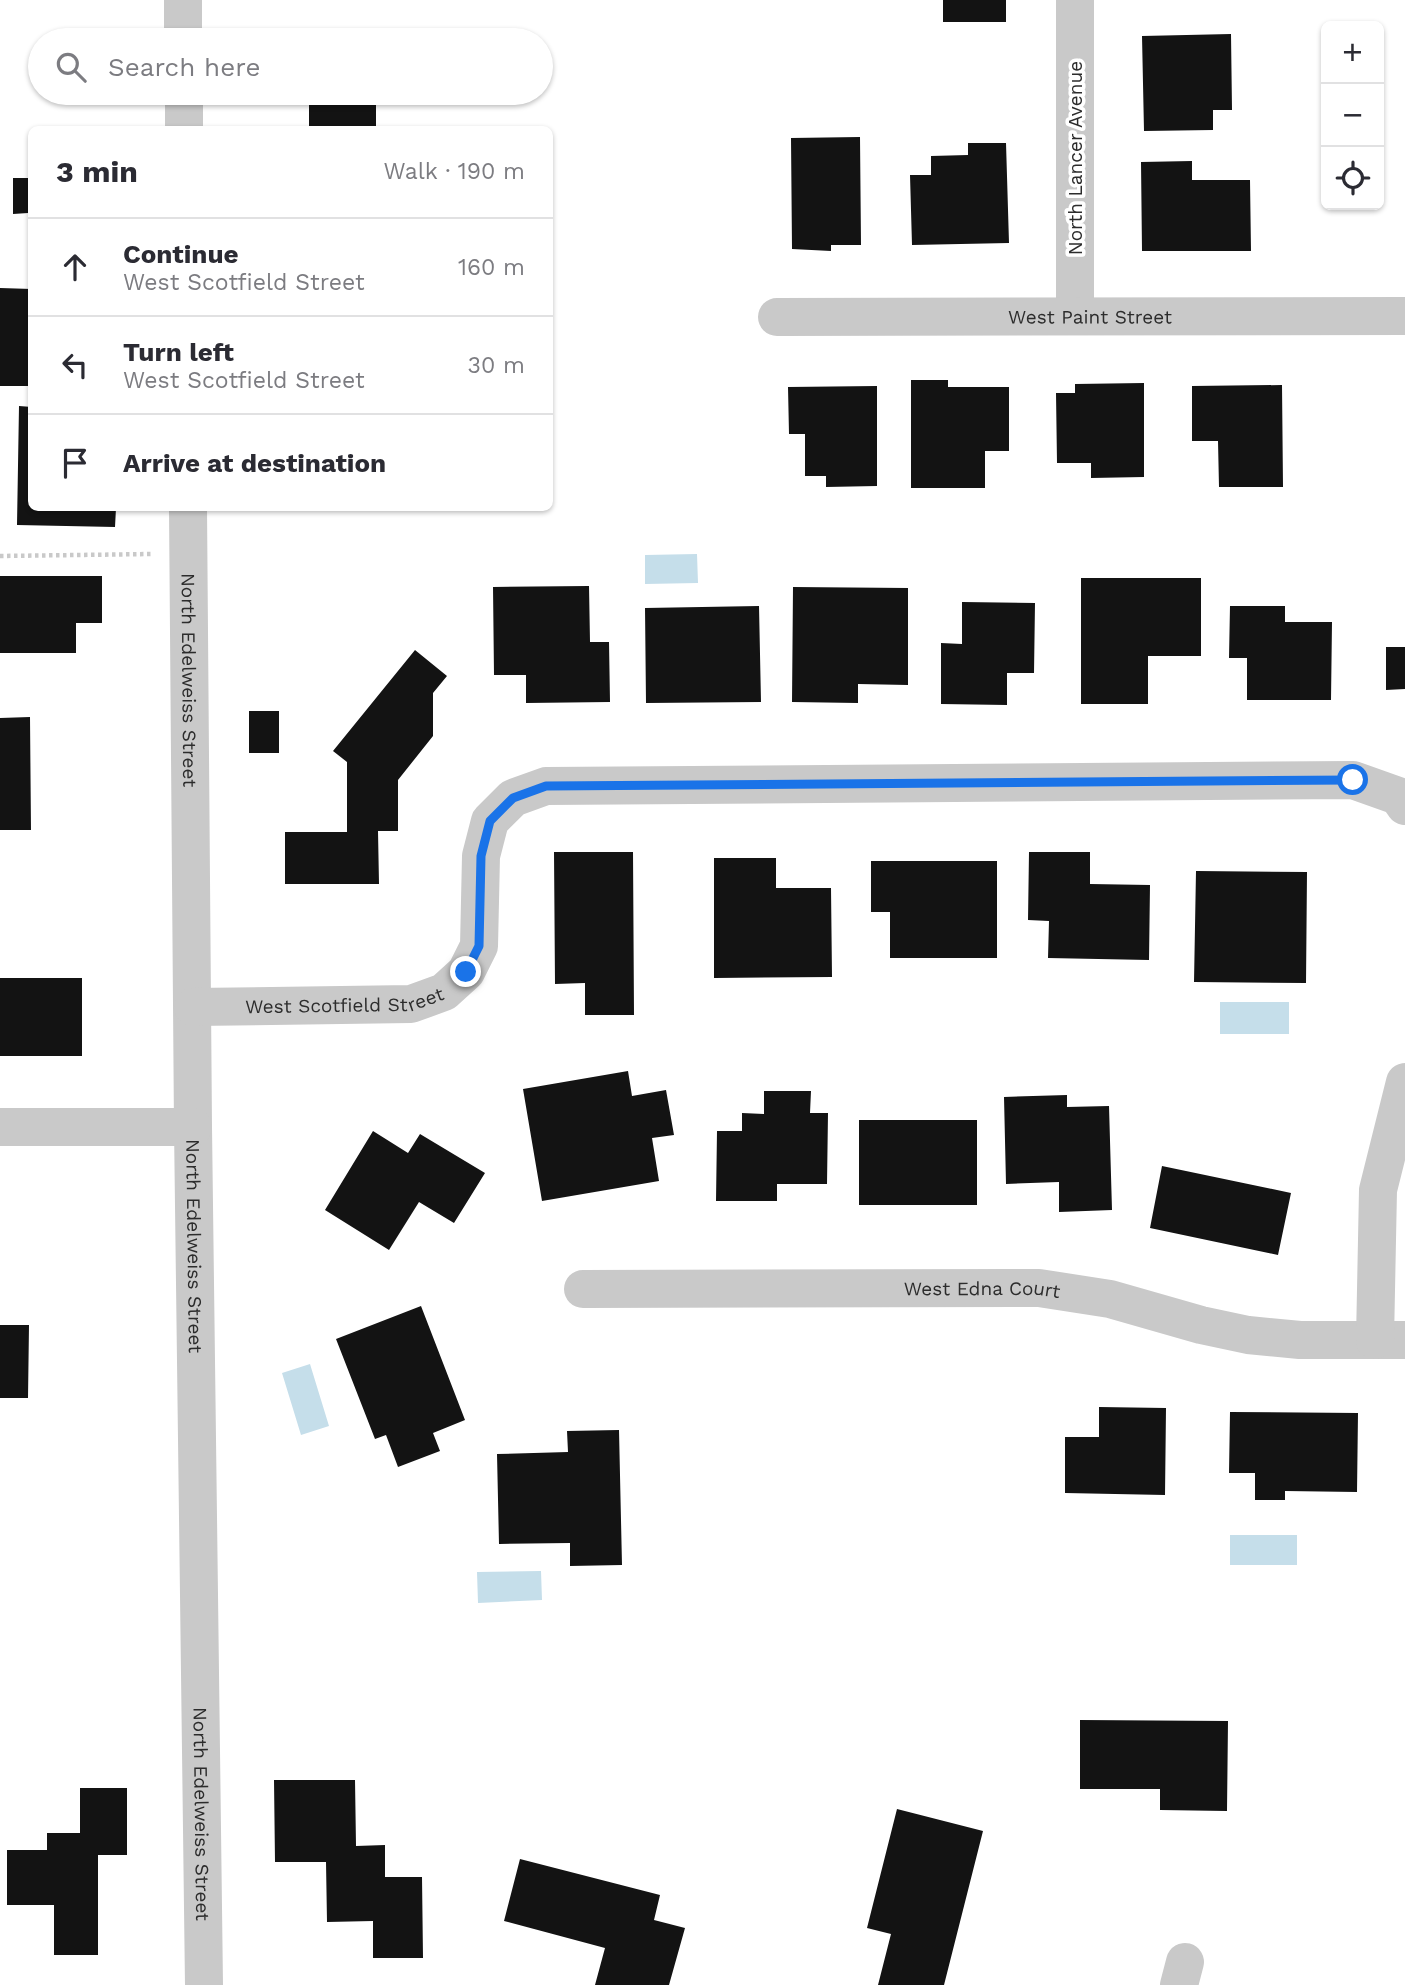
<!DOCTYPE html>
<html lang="en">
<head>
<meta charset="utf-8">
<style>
	body { margin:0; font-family:"Work Sans",sans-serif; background:#f7f7f7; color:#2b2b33 }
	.controls { position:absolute; right:21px; top:21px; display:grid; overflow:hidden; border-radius:10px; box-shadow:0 2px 5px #0004 }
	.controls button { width:63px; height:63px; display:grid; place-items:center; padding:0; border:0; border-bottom:2px solid #e1e1e2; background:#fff; color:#2b2b33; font:35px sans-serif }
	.stop { position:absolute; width:21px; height:21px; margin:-16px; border:5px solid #1a73e8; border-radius:50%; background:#fff }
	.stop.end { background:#1a73e8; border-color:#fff; box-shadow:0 2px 7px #0008 }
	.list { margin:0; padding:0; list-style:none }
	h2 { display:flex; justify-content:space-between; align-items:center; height:91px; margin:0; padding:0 28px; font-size:30px }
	h2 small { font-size:23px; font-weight:400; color:#7c7c81 }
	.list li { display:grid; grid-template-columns:46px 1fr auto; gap:21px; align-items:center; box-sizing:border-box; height:98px; padding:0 28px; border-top:2px solid #e1e1e2 }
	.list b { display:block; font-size:26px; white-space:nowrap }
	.list p { margin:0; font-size:23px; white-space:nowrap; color:#7c7c81 }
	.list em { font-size:23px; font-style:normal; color:#7c7c81 }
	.icon { flex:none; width:38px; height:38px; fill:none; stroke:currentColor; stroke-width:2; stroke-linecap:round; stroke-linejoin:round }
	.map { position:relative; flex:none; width:1405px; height:1985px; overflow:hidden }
	.search { position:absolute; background:#fff; box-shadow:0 2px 5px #0004; left:28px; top:28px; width:525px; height:77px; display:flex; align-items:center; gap:18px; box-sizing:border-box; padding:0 24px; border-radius:38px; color:#7c7c81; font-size:26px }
	.panel { position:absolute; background:#fff; box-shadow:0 2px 5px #0004; left:28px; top:126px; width:525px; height:385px; border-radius:10px }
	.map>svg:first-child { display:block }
	.water { fill:#c5deea }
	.building { fill:#131313 }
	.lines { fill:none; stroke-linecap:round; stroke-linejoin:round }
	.path { stroke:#c9c9c9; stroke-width:4.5; stroke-dasharray:3.5 3.5; stroke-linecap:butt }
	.street { stroke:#c9c9c9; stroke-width:38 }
	.route { stroke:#1a73e8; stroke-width:9 }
	.labels { text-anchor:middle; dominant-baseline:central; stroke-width:7; stroke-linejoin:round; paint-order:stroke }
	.street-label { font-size:19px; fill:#2c2c2c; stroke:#fff }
</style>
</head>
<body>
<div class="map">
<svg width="1405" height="1985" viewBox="0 0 1405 1985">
	<rect width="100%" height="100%" fill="#fff"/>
	<path class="water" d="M697,554L698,583L645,584V555Z
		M1220,1002H1289V1034H1220Z
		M310,1364L329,1426L301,1435L282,1373Z
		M1230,1535H1297V1565H1230Z
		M541,1571L542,1600L478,1603L477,1572Z"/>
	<path class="building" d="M943,0H1006V22H943Z
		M1231,34L1232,110H1213V130L1144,131L1142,36Z
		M309,93H376V127H309Z
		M860,137L861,245H831V251L792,249L791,138Z
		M968,143H1006L1009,243L912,245L910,175H931V156L968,155Z
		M1192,161V180H1250L1251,251H1142L1141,162Z
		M13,178H32V267H29L28,213L13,214Z
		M0,288L32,289V386H0Z
		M911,380H948V387H1009V451H985V488H911Z
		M1144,383V477L1091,478V463H1057L1056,393H1075V384Z
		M1282,385L1283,487H1219L1218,441H1192V386Z
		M877,386V486L826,487V476H805V434H789L788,387Z
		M19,406L32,407V508H116L115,527L17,525Z
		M0,576H102V623H76V653H0Z
		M1081,578H1201V656H1148V704H1081Z
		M589,586L590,642H609L610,702L526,703V675H494L493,587Z
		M793,587L908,588V685L858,684V703L792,702Z
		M962,602L1035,603L1034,673H1007V705L941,704V643L962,644Z
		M759,606L761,702L646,703L645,608Z
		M1230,606H1285V622H1332L1331,700H1247V658H1229Z
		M1386,647H1405V689L1386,690Z
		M415,650L447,676L433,693V736L398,780V831H378L379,884H285V832H347V762L333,751Z
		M249,711H279V753H249Z
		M30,717L31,830H0V718Z
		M554,852H633L634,1015H585V983L555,984Z
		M1029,852H1090V884L1150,885L1149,960L1048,958L1049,921L1028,920Z
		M714,858H776V888H831L832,977L714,978Z
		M871,861H997V958H890V912H871Z
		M1196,871L1307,872L1306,983L1194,982Z
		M0,978H82V1056H0Z
		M628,1071L632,1096L666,1090L674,1135L652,1138L659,1181L542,1201L523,1089Z
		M764,1091H811L810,1113H828L827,1184H777V1201H716L717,1131H742V1113L764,1114Z
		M1067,1095V1107L1109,1106L1112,1210L1059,1212V1182L1006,1184L1004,1097Z
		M859,1120H977V1205H859Z
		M373,1131L408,1153L420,1134L485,1173L454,1223L419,1202L389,1250L325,1210Z
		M1162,1166L1291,1193L1278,1255L1150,1228Z
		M421,1306L465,1420L433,1433L440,1451L398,1467L386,1435L375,1439L336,1339Z
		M0,1325H29L28,1398H0Z
		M1099,1407L1166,1408L1165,1495L1065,1493V1437H1099Z
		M1230,1412L1358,1413L1357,1492L1285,1491V1500H1255V1473H1229Z
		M619,1430L622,1565L570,1566V1543L499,1544L497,1454L568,1452L567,1431Z
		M1080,1720L1228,1721L1227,1811L1160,1810V1789H1080Z
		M274,1780H355L356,1846L385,1845V1877H422L423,1958H373V1921L327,1922L326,1862H275Z
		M80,1788H127V1855H98V1955H54V1905H7V1850H47V1833H80Z
		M897,1809L983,1831L944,1985H878L891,1934L867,1928Z
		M520,1859L660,1895L654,1920L685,1928L669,1985H595L605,1948L504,1921Z"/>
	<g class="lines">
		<path class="path" d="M0,556L153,554"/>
		<g class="street">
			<path d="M183,0V40"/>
			<path d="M184,93V130"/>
			<path d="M1075,316V0"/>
			<path id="s1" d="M777,317L1405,316"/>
			<path id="s2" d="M188,508L193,1127L204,1985"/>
			<path id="s3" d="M193,1007L411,1004L444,992L466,972L479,946L481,856L490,821L513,798L546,786L1353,780L1398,796L1405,806"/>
			<path d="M0,1127H193"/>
			<path id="s4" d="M583,1289L1039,1288L1110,1299L1201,1325L1248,1335L1300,1340H1405"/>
			<path d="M1375,1340L1378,1190L1405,1082"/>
			<path d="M1179,1985L1185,1962"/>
		</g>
	</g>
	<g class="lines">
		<path class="route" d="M466,972L479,946L481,856L490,821L513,798L546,786L1353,780"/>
	</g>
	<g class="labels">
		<g class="street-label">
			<text transform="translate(1075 158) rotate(-90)">North Lancer Avenue</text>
			<text stroke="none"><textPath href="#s1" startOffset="313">West Paint Street</textPath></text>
			<text stroke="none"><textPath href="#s2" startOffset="172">North Edelweiss Street</textPath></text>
			<text stroke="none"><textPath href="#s3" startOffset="152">West Scotfield Street</textPath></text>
			<text stroke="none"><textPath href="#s2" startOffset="738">North Edelweiss Street</textPath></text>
			<text stroke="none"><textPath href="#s4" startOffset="399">West Edna Court</textPath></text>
			<text stroke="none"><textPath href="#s2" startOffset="1306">North Edelweiss Street</textPath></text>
		</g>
	</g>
</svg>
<div class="controls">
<button>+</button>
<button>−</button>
<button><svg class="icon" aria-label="locate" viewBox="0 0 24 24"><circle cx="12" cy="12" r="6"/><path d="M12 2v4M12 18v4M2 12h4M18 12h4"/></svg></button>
</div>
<div class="stop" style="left:1353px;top:780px"></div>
<div class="stop end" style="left:466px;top:972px"></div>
<div class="search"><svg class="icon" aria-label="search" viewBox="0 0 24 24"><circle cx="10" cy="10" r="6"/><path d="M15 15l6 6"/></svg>Search here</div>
<section class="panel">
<h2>3 min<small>Walk · 190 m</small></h2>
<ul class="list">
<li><svg class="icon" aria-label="ahead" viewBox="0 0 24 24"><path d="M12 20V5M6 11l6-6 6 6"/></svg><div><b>Continue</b><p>West Scotfield Street</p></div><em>160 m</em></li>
<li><svg class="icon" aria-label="left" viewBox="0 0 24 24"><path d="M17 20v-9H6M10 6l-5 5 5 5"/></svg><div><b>Turn left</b><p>West Scotfield Street</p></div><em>30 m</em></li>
<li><svg class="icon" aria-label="arrive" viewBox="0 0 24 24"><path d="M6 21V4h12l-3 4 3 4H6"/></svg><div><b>Arrive at destination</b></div></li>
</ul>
</section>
</div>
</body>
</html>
